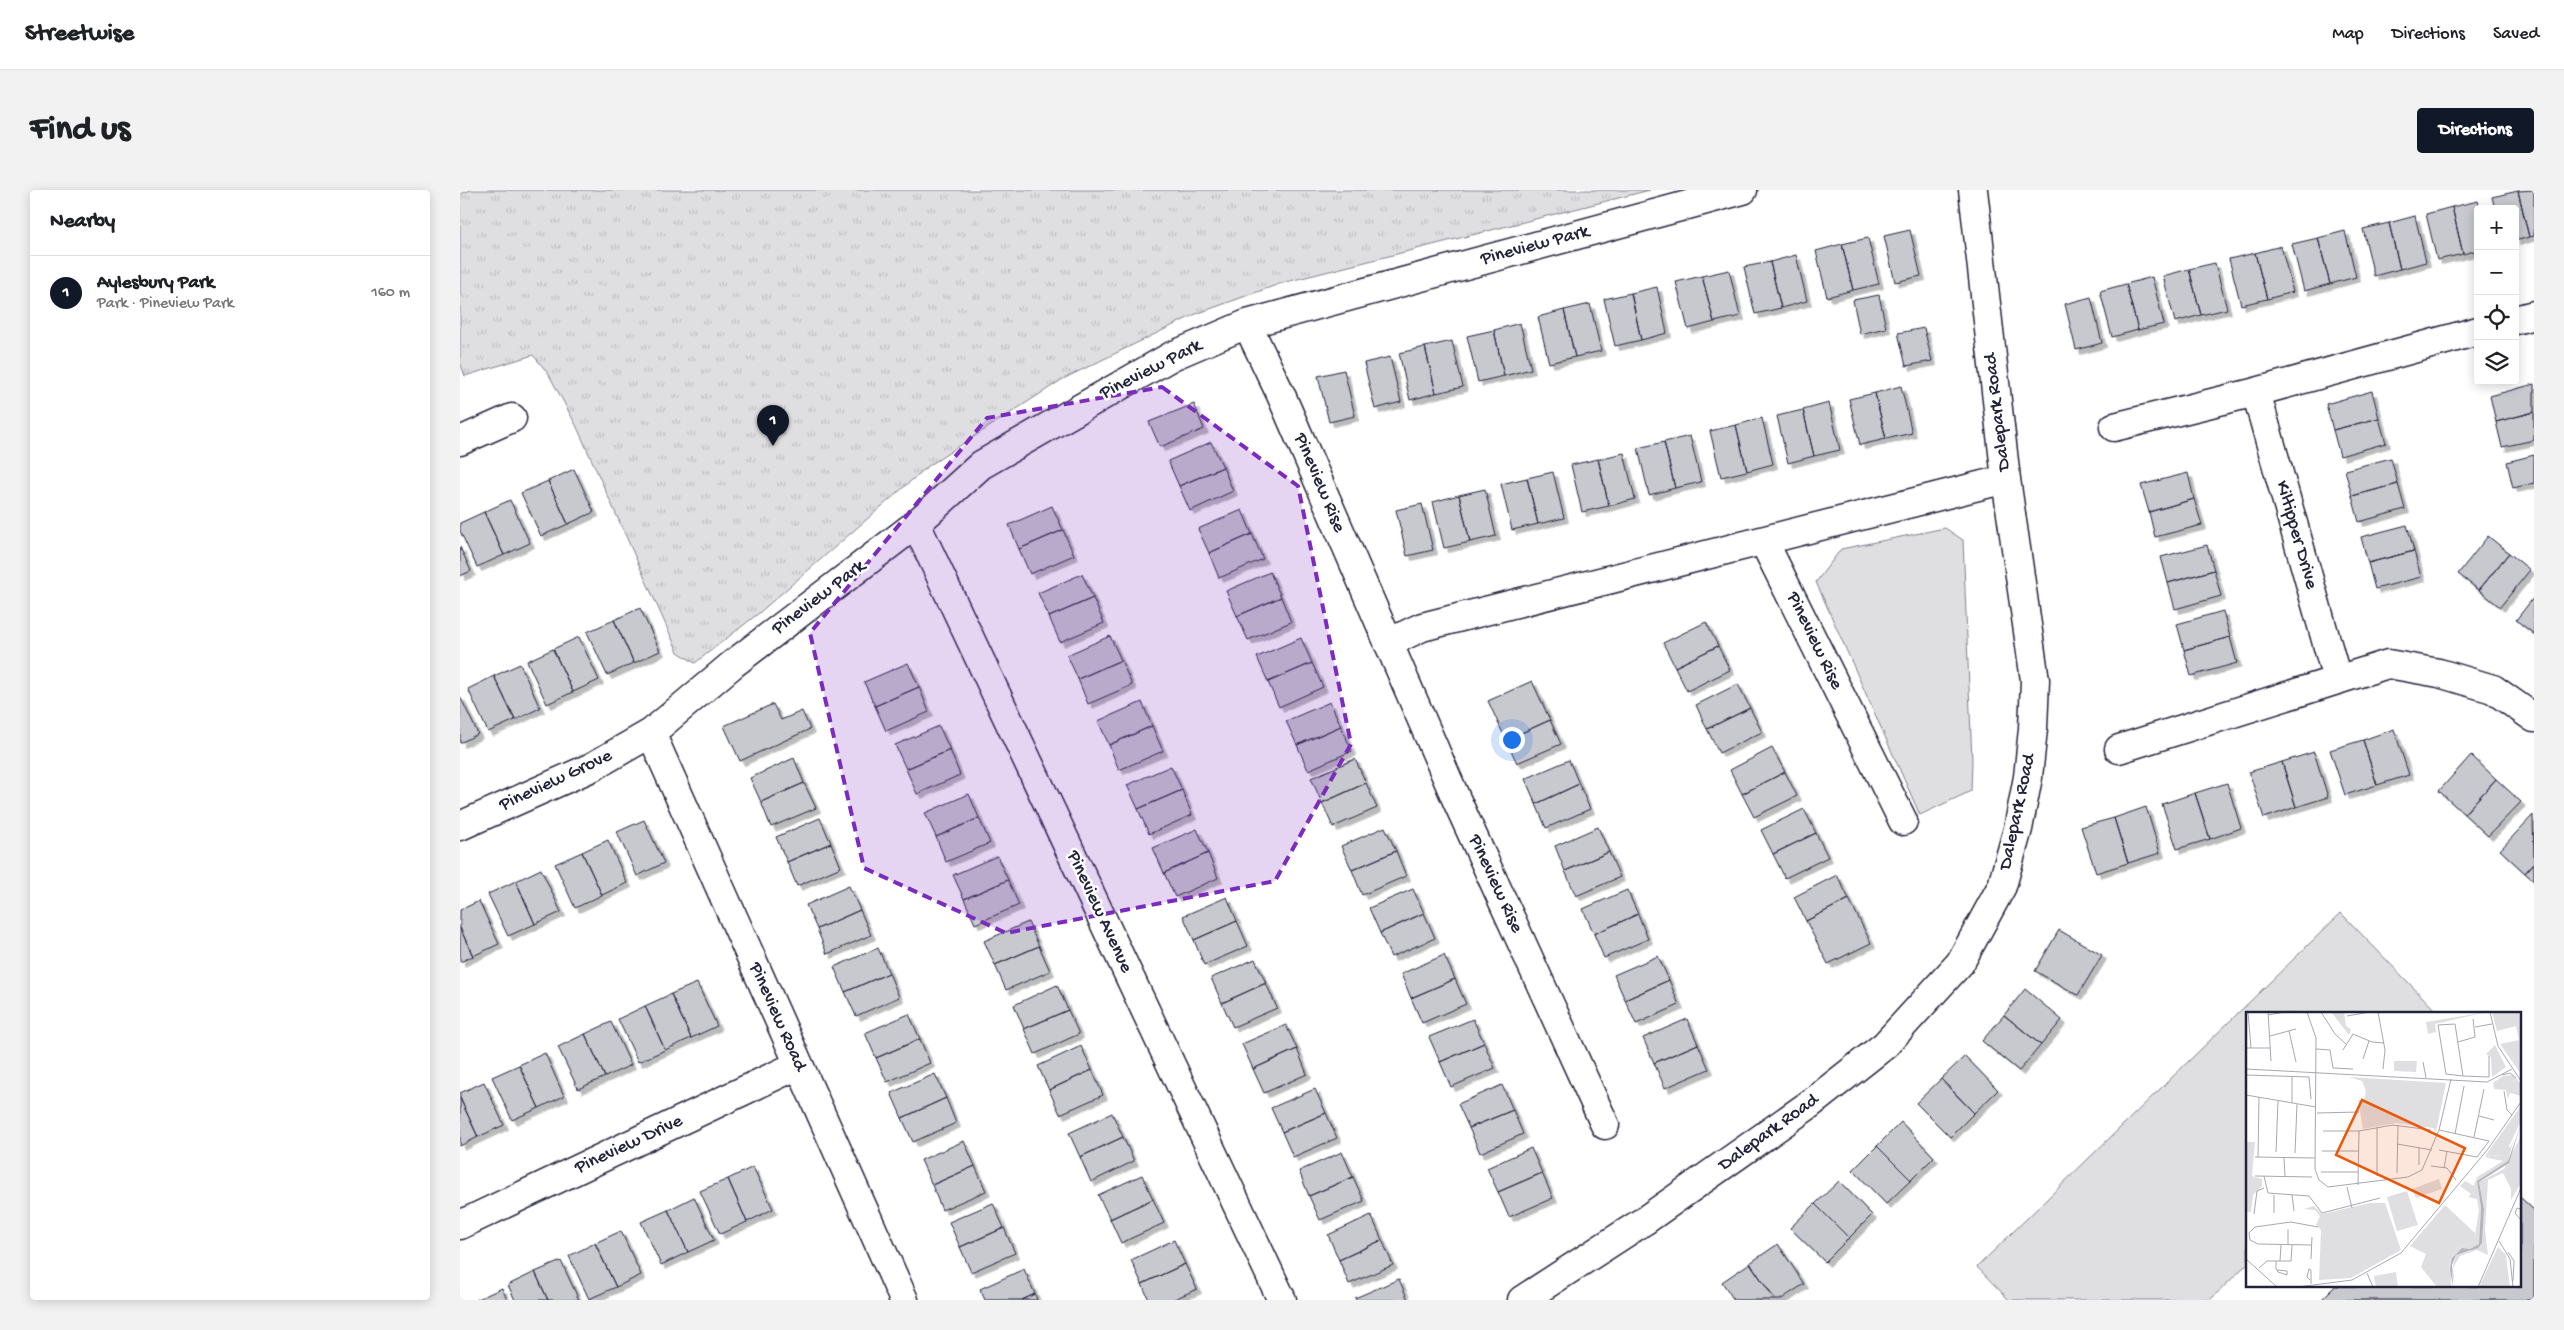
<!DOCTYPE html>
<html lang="en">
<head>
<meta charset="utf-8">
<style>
	body { margin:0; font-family:"Gochi Hand",sans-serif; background:#f2f2f2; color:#202124 }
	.controls { position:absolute; right:15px; top:15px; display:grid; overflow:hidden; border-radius:5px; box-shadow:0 2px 12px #0003 }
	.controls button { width:45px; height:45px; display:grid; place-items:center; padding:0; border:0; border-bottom:1px solid #e0e0e0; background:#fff; color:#202124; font:25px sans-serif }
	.you { position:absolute; left:1051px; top:549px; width:18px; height:18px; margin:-12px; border:4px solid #fff; border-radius:50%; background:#1a73e8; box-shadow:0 0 0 8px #1a73e833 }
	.badge { display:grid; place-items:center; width:32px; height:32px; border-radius:50%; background:#111827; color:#fff; font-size:16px; font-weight:700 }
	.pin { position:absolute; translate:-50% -41px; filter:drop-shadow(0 1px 2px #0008) }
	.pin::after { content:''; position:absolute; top:26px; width:18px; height:15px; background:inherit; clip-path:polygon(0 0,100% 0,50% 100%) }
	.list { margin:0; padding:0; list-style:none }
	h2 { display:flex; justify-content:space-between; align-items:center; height:65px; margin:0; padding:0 20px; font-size:21px }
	h2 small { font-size:16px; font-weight:400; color:#757577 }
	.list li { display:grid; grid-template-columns:32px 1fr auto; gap:15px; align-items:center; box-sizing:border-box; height:75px; padding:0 20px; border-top:1px solid #e0e0e0 }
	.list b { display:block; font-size:19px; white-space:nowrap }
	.list p { margin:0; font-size:16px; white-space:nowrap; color:#757577 }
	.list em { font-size:16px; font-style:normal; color:#757577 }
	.icon { flex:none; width:28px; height:28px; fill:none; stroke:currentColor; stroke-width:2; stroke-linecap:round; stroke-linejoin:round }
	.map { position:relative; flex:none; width:2074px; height:1110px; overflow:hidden; border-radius:5px }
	header { display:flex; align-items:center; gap:30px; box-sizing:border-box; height:70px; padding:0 25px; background:#fff; border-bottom:1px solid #e0e0e0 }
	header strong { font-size:24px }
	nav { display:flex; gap:28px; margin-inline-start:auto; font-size:18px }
	.intro { display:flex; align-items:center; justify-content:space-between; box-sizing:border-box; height:120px; padding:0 30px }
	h1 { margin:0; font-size:35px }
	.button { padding:12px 22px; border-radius:5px; background:#111827; color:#fff; font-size:18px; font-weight:700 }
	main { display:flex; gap:30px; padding:0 30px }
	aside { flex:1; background:#fff; border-radius:5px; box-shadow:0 2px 12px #0003 }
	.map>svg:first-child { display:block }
	.grass { fill:#dfdfe2; stroke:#80808e }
	.park { fill:url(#park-tufts); stroke:#80808e }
	.building { fill:#c8c8cf; stroke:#22223b; filter:url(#shadow) }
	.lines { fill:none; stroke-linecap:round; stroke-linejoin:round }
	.minor-casing { stroke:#22223b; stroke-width:31 }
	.minor { stroke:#fff; stroke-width:28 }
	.marked { fill:#7b2cbf; fill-opacity:0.2; stroke:#7b2cbf; stroke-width:4; stroke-dasharray:10 6; stroke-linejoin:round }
	.labels { text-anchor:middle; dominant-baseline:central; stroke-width:5; stroke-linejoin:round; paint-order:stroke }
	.street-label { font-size:19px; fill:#22223b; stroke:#fff }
	.inset-road { fill:none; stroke:#a7a7b1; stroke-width:1 }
	.view { fill:#e8590c; fill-opacity:0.15; stroke:#e8590c; stroke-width:2.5 }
	.inset-edge { fill:none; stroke:#22223b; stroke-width:2.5 }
</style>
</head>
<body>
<header>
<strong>Streetwise</strong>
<nav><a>Map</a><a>Directions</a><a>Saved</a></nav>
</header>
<div class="intro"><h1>Find us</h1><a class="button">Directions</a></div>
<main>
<aside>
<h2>Nearby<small></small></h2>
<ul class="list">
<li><span class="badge">1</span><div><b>Aylesbury Park</b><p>Park · Pineview Park</p></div><em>160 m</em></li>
</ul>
</aside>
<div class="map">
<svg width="2074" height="1110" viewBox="0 0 2074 1110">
	<defs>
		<pattern id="park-tufts" width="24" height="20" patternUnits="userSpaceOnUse" patternTransform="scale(1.25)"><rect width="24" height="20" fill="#dfdfe2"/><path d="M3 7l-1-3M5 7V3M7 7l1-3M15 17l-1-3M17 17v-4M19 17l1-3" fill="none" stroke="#bfbfc3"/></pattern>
		<filter id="shadow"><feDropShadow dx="4.5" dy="4.5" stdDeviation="0" flood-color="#0004"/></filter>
	</defs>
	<rect width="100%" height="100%" fill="#fff"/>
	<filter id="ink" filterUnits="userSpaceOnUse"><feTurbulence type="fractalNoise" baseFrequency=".02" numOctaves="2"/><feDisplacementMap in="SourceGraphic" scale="10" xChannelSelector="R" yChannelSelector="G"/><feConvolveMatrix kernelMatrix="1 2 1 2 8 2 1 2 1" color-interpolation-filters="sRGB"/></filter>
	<g filter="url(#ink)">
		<path class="grass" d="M1485,338L1503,350L1512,571L1511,601L1460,625L1356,392L1381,359Z
			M1881,723L1979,824H1788V1073L1750,1110H1549L1517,1077Z"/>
		<path class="park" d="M11,0H1190L822,93L736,124L603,189L467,277L299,423L235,473L218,462L116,235L88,183L73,165L5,186L0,172V4Z"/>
		<path class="building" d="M2074,0V46L2069,47L2058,1Z
			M2058,1L2069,47L2055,51V19H2035L2032,7Z
			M2018,11L2020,19H2018V60L2003,64L1992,17Z
			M1992,17L2003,64L1977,70L1966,24Z
			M1955,26L1966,72L1940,79L1929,33Z
			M1929,33L1940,79L1914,86L1903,39Z
			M1450,40L1461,86L1435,92L1424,46Z
			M1885,41L1896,87L1870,94L1858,48Z
			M1408,48L1419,94L1393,100L1382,54Z
			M1858,48L1870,94L1844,101L1832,54Z
			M1382,54L1393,100L1367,107L1356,61Z
			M1821,56L1833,102L1807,109L1795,63Z
			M1795,63L1807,109L1781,115L1769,69Z
			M1336,65L1347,111L1321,118L1310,72Z
			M1310,72L1321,118L1295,124L1284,77Z
			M1755,73L1767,119L1741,125L1729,79Z
			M1729,79L1741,125L1715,132L1703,86Z
			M1269,80L1280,126L1254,132L1242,86Z
			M1242,86L1254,132L1228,139L1216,92Z
			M1692,87L1704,134L1678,140L1666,94Z
			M1666,94L1678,140L1652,147L1640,101Z
			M1197,97L1207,143L1181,150L1171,103Z
			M1171,103L1181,150L1155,156L1144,109Z
			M1419,105L1426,138L1400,144L1393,110Z
			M1631,107L1642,153L1616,160L1605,114Z
			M1130,114L1141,161L1115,167L1104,120Z
			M1104,120L1115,167L1089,173L1078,127Z
			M1060,133L1071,179L1044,186L1034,140Z
			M1464,138L1472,171L1446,176L1438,143Z
			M1034,140L1044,186L1018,192L1007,146Z
			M992,151L1003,197L976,203L965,157Z
			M965,157L976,203L950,210L939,163Z
			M930,167L941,212L915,219L904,173Z
			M884,180L895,226L869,232L858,186Z
			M2074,194V222L2036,232L2030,206Z
			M1441,196L1452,243L1426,249L1415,203Z
			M1912,201L1919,228L1873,240L1866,214Z
			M1415,203L1426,249L1400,255L1389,209Z
			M1369,213L1380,260L1354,266L1343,220Z
			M734,214L744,239L700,257L689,232Z
			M1343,220L1354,266L1328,273L1317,226Z
			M2074,222V250L2042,257L2036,232Z
			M1302,228L1313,274L1287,281L1276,235Z
			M1919,228L1926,253L1880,266L1873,240Z
			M1276,235L1287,281L1261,287L1250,241Z
			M1230,246L1241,292L1215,298L1204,252Z
			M751,252L763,277L719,296L708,271Z
			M1204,252L1215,298L1189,305L1178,258Z
			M1164,263L1175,309L1149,316L1138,269Z
			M2074,265V293L2053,298L2047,272Z
			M1931,268L1938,294L1892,306L1885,280Z
			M1138,269L1149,316L1122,322L1111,275Z
			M763,277L773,301L730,321L719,296Z
			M114,279L134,322L108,334L88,291Z
			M1093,282L1104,328L1078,334L1067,288Z
			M1728,283L1734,309L1689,322L1681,295Z
			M1067,288L1078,334L1052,340L1041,294Z
			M88,291L108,334L81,346L61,303Z
			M1938,294L1945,319L1899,332L1892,306Z
			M1025,299L1036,346L1010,352L999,305Z
			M999,305L1010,352L984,358L973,312Z
			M1734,309L1742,335L1695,347L1689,322Z
			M50,310L70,353L44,365L24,322Z
			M962,314L973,360L947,366L936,320Z
			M592,316L603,340L559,359L549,335Z
			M782,320L792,344L749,363L738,339Z
			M24,322L44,365L17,377L0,341V333Z
			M1947,335L1954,361L1908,373L1901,347Z
			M603,340L614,365L570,384L559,359Z
			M792,344L803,369L759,388L749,363Z
			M2028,346L2049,363L2019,400L1998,384Z
			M1747,355L1754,380L1708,393L1701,367Z
			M0,357L11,381L0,386Z
			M1954,361L1961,387L1915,399L1908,373Z
			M2049,363L2070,380L2040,417L2019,400Z
			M1754,380L1761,406L1715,419L1708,393Z
			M810,382L821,407L777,426L766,401Z
			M622,384L633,408L589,427L578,403Z
			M821,407L831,432L788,450L777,426Z
			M2074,407V444L2056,430Z
			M633,408L644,433L600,452L589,427Z
			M180,418L200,461L174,473L154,430Z
			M1763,421L1770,447L1724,460L1717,434Z
			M154,430L174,473L147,485L127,442Z
			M1246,432L1258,456L1215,477L1203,453Z
			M650,446L661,470L618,489L607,465Z
			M119,447L139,490L113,502L93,459Z
			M1770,447L1777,473L1731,486L1724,460Z
			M841,448L852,473L808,492L797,467Z
			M1258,456L1270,480L1227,501L1215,477Z
			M93,459L113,502L87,514L67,471Z
			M661,470L672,495L628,514L618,489Z
			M448,473L459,497L415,516L404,492Z
			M852,473L863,497L819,517L808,492Z
			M60,474L80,518L55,530L34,486Z
			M34,486L55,530L28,542L8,499Z
			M1072,491L1090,530L1046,550L1028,511Z
			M1278,494L1290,518L1247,539L1236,515Z
			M459,497L469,522L426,541L415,516Z
			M0,506L18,544L0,553Z
			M682,512L692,536L649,555L638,531Z
			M870,512L881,536L837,555L826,531Z
			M313,514L321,530L342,521L350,539L280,571L264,536Z
			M1290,518L1302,542L1259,563L1247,539Z
			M1090,530L1101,554L1057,573L1046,550Z
			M479,536L490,560L446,579L435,555Z
			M692,536L703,561L659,580L649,555Z
			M881,536L892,561L848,580L837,555Z
			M1934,539L1949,585L1917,595L1903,550Z
			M1903,550L1917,595L1885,605L1870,560Z
			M1312,558L1325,582L1282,604L1270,580Z
			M490,560L500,585L457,604L446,579Z
			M1854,562L1868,607L1836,617L1822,572Z
			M2011,565L2036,589L2004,624L1979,601Z
			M334,568L344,593L301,612L290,588Z
			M895,569L906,593L862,613L851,588Z
			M1109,570L1119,594L1076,614L1065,589Z
			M1822,572L1836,617L1804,628L1789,582Z
			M711,576L722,600L678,619L667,595Z
			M1325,582L1337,606L1294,627L1282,604Z
			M2036,589L2061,612L2028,646L2004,624Z
			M344,593L356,618L311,637L301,612Z
			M906,593L917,618L873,637L862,613Z
			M1767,593L1781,638L1750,649L1735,603Z
			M1119,594L1130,619L1086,638L1076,614Z
			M722,600L732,625L689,644L678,619Z
			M1735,603L1750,649L1717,659L1702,614Z
			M509,604L519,628L476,647L465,623Z
			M1686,617L1700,663L1668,673L1654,628Z
			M1344,619L1356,643L1313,664L1301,640Z
			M2073,625L2074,673L2065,683L2040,660Z
			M360,628L371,653L327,672L316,647Z
			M519,628L530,653L486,672L476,647Z
			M1654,628L1668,673L1636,683L1621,637Z
			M184,630L204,673L177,686L157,642Z
			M925,637L936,661L892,680L881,656Z
			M1138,637L1149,662L1105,681L1095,656Z
			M737,639L748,663L704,683L693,658Z
			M1356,643L1368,667L1325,688L1313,664Z
			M148,650L167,693L142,705L122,662Z
			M371,653L381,677L337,696L327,672Z
			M936,661L946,686L902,705L892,680Z
			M122,662L142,705L115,718L95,674Z
			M1149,662L1160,687L1116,706L1105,681Z
			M748,663L758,688L715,707L704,683Z
			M537,666L548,690L504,709L493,685Z
			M2074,673V691L2065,683Z
			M81,679L101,722L75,734L56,691Z
			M1377,685L1389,709L1346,731L1334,707Z
			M548,690L559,715L515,734L504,709Z
			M56,691L75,734L48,746L28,704Z
			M389,696L400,720L357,739L346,715Z
			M953,699L964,723L920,743L909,718Z
			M1167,700L1178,724L1134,744L1123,719Z
			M767,707L777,731L734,750L723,726Z
			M1389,709L1411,753L1368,774L1346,731Z
			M19,711L39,754L13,766L0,738V720Z
			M400,720L411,745L367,764L357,739Z
			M964,723L975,748L931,767L920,743Z
			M1178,724L1188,749L1144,768L1134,744Z
			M777,731L788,756L744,775L734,750Z
			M568,732L579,756L535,775L524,751Z
			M0,738L13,766L0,772Z
			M1599,740L1642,765L1618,805L1575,781Z
			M579,756L590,781L546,800L535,775Z
			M418,758L429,783L385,802L374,777Z
			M984,765L995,789L951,808L941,784Z
			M1198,766L1209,790L1165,810L1154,785Z
			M795,769L806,793L762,813L751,788Z
			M429,783L439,807L396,826L385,802Z
			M995,789L1006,814L962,833L951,808Z
			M1209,790L1219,815L1176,834L1165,810Z
			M237,793L257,836L231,848L211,804Z
			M806,793L817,818L773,837L762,813Z
			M597,795L608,820L564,839L554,815Z
			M1565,799L1602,830L1581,855L1544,825Z
			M211,804L231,848L205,860L185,816Z
			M185,816L205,860L178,872L158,829Z
			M608,820L619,844L575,864L564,839Z
			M449,824L460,849L416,868L405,843Z
			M1544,825L1581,855L1559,881L1522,851Z
			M1013,829L1024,853L980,872L969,847Z
			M1227,829L1238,854L1194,873L1183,848Z
			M151,832L171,875L145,887L125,844Z
			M826,835L837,859L793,879L782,854Z
			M125,844L145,887L118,899L98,857Z
			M460,849L470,873L427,892L416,868Z
			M1024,853L1035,878L991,897L980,872Z
			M1238,854L1249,879L1205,898L1194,873Z
			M621,856L632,880L589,900L578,876Z
			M837,859L847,884L804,903L793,879Z
			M85,863L104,906L79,918L59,875Z
			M1505,866L1538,900L1514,923L1481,889Z
			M59,875L79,918L52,930L32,887Z
			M632,880L643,905L600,924L589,900Z
			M475,884L486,908L442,928L431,903Z
			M1481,889L1514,923L1490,947L1456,913Z
			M24,892L44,935L18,947L0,908V903Z
			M1042,895L1053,920L1009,938L998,914Z
			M855,899L866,923L822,942L811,918Z
			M0,908L18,947L0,956Z
			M486,908L496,933L453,952L442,928Z
			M1053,920L1063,944L1020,963L1009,938Z
			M652,923L663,947L620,967L609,943Z
			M866,923L877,948L833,967L822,942Z
			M1441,932L1474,967L1451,990L1417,956Z
			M663,947L674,971L631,992L620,967Z
			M504,951L515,976L472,995L461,970Z
			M1417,956L1451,990L1426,1014L1393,980Z
			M1071,958L1082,983L1038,1002L1027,978Z
			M882,962L893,987L849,1006L839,981Z
			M515,976L526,1001L482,1020L472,995Z
			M293,977L313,1019L287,1032L268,989Z
			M1082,983L1093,1008L1049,1027L1038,1002Z
			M682,985L693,1009L650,1029L638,1005Z
			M893,987L904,1011L860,1030L849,1006Z
			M268,989L287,1032L260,1044L240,1001Z
			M1379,991L1412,1025L1389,1048L1355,1014Z
			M234,1007L254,1050L228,1062L208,1020Z
			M2060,1007L2074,1020V1110H1861L1875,1096H2060Z
			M693,1009L704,1033L661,1053L650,1029Z
			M533,1013L544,1038L500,1057L489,1032Z
			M1355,1014L1389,1048L1365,1072L1330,1038Z
			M208,1020L228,1062L201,1075L181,1032Z
			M911,1025L922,1050L879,1070L868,1045Z
			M544,1038L555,1063L511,1082L500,1057Z
			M161,1041L181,1085L156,1097L135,1053Z
			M714,1050L725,1074L682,1094L671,1070Z
			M922,1050L933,1075L889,1094L879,1070Z
			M135,1053L156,1097L129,1109L109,1066Z
			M1318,1054L1344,1094L1320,1110H1315L1290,1073Z
			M101,1071L119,1110H88L75,1082Z
			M1290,1073L1315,1110H1274L1262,1092Z
			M725,1074L737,1099L712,1110H689L682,1094Z
			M564,1079L575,1104L562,1110H525L520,1099Z
			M75,1082L88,1110H55L48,1095Z
			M939,1089L948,1110H896L895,1108Z
			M42,1098L47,1110H16Z
			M575,1104L577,1110H562Z"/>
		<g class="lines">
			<g class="minor-casing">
				<path id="minor" d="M2055,130L2074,125
					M787,134L821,205L997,611L1145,935
					M1796,202L1877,489
					M1654,237L1796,202L2018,141
					M0,251L52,228
					M456,334L822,1110
					M1304,352L1443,631
					M928,453L962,437L1546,289
					M191,543L444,1110
					M1659,559L1928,474L1979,483L2033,499L2074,528
					M0,636L132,577L191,543L273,474L456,334L521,275L712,166L787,134L1283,0
					M0,1035L338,875
					M1062,1110L1184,1031L1350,914L1425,855L1500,773L1542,696L1558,639L1568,587L1573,539L1575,490L1546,289L1513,0"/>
			</g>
			<use href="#minor" class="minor"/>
		</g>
	</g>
	<path class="marked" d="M702,197L838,296L891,554L815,691L546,743L404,678L350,443L527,228Z"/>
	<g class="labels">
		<g class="street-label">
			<text transform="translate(1075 56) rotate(-15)">Pineview Park</text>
			<text transform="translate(691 180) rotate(-27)">Pineview Park</text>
			<text transform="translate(1538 222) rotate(-97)">Dalepark Road</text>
			<text transform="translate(859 293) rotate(67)">Pineview Rise</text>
			<text transform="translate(1836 345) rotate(74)">Kiltipper Drive</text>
			<text transform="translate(359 408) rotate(-37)">Pineview Park</text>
			<text transform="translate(1354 451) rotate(64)">Pineview Rise</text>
			<text transform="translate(96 591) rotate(-25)">Pineview Grove</text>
			<text transform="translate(1558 622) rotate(-78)">Dalepark Road</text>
			<text transform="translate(1035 694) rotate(65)">Pineview Rise</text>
			<text transform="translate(639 722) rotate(65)">Pineview Avenue</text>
			<text transform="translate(317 827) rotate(66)">Pineview Road</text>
			<text transform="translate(1309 943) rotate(-36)">Dalepark Road</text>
			<text transform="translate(169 955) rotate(-25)">Pineview Drive</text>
		</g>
	</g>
	<g transform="translate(1786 822)">
		<rect width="275" height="275" fill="#fff"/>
		<path d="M85,0H98L100,14L105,17L103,23ZM241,0L189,12L190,20L182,22L180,10ZM249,33L260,55L246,65L245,45L240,42ZM148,49H171L170,60L148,59ZM267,63L275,72V84L264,81L262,87L260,78L248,77L247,71L257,64ZM275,94V109L263,134L265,138L260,144L243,143L242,146L239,144ZM275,124V171L265,188V177L257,161L242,168L239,218L242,243L231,238L214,244L207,256L209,275L206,258L210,243L224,239L236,231L238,197L233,170L258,157ZM193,167L196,177L170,186L166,177ZM161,179L172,213L151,219L141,185ZM124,191H139L155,238L105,266L73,268L75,218L70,213L74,204L69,198L58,197L68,194L76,202ZM199,193L229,221L228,229L211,236L203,250L205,275H191L175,255L180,242L164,234ZM252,235L260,243L264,275H233ZM150,260L152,275H130L128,264Z" fill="#dfdfe2"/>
		<path d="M267,130L264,141L262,149L231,169L235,196L233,232L224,237L216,236L206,246L205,275L203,250L211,236L228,229L233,198L231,187L222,185L225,182L214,174L219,169L228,174L231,165L257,149L242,146L243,143L260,144Z" fill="#dfdfe2"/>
		<path d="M246,0H275V62L254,32L273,28L270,14L251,19ZM103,65L200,71L190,120L187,116L150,111L117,117L112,88H118L120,79L116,69ZM0,130H9L6,164L16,167V174L7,183L5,200H0Z" fill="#dfdfe2"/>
		<path d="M275,112L263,151L233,170L238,197L236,231L232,236L210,243L206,253L207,275L204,257L206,246L216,236L224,237L233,232L235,196L231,169L262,149Z" fill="#b4b4bc"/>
		<path class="inset-road" d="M2,0L5,36M22,0L25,49M61,0L70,26L69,157L73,168L82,175L162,165L176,158L193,118L205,67M75,0L89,22L100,32M132,0L139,38L137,57M244,0L252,34L275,69M22,3L39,0M101,4L124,0M229,15L246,12M43,19L50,50M24,24L50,17M212,30L229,25L227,7M0,36H24M70,37L84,38L87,56L107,57M97,38L107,22L126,30L138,31M117,47L123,29M177,50L180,66M0,57L241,70L266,57M0,63L63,65L65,87M256,63L264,61L270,66M217,64L209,12L192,13L200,62L217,64L243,65V44M258,79L261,98L266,103M0,83L70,95M46,91V64M71,101L113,100M233,104L248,108M131,115V164M77,119H113L147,113L185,118M209,122L218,74M228,125L238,77M151,132L186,138M173,136V153M193,138L231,145L243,129L193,118M76,139H112M30,140L32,89M49,141L51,92M9,145L69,146M12,145L13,85M38,146L39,165M185,154L201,156L210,168M198,156L201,139M75,160H112M151,161L152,113M9,164L66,165M18,164L22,181L63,184L76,201L134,186M112,173L113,119M101,175L106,196M46,183L48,199M275,197L271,196L269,201L275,208M28,201V183M8,202L11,179L18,176M253,229L264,247L267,275M42,233V217M65,233L12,232L4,228L3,221L9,215L45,210L72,215M262,240L268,249L267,269M0,247L31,275M65,247L66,225M30,249V257L31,258L32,260L41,263V259L31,258M34,249L35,233M13,256L21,249H45L46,233M121,261L127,275M64,268L61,265L63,257L65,258V272M52,275L106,268L155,241L242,137L275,90M232,275L275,176"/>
		<path class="view" d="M116,88L219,136L193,191L90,143Z"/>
		<rect width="275" height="275" class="inset-edge"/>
	</g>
</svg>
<div class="controls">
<button>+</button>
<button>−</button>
<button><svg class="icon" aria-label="locate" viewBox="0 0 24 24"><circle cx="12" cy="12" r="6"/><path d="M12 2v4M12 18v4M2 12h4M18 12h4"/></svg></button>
<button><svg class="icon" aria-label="layers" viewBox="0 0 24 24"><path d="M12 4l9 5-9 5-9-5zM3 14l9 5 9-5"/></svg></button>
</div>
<div class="you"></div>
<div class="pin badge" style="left:313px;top:256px">1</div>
</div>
</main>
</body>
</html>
